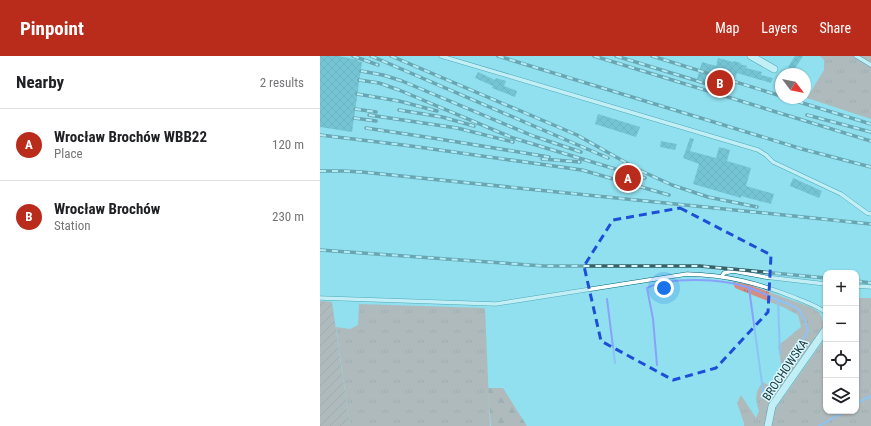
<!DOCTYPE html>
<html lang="en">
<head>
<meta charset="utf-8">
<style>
	body { margin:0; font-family:"Roboto Condensed",sans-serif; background:#f6f6f6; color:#202124 }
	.controls { position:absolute; right:12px; bottom:12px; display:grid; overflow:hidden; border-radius:8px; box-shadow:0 1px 3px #0004 }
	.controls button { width:36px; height:36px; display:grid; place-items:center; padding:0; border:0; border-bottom:1px solid #e0e0e0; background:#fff; color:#202124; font:20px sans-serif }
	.compass { position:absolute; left:455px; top:12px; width:36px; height:36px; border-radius:50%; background:#fff; box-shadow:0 1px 3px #0004; rotate:122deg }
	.you { position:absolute; left:344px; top:232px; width:14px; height:14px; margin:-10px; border:3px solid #fff; border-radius:50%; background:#1a73e8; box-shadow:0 0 0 6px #1a73e833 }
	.badge { display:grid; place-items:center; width:26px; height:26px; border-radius:50%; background:#b92c1c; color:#fff; font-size:13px; font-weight:700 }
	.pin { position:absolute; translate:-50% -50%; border:2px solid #fff; box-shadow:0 1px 4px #0006 }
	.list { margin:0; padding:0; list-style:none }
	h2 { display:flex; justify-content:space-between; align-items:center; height:52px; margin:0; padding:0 16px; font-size:17px }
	h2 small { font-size:13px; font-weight:400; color:#757577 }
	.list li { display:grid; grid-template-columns:26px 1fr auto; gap:12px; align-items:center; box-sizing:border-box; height:72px; padding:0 16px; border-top:1px solid #e0e0e0 }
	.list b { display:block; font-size:15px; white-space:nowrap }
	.list p { margin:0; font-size:13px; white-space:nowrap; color:#757577 }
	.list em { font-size:13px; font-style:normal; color:#757577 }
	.icon { flex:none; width:22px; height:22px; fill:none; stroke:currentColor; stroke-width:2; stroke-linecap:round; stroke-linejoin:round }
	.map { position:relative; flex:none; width:551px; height:370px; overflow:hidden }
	header { display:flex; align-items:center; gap:24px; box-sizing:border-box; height:56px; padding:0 20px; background:#b92c1c; color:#fff }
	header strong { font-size:19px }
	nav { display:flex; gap:22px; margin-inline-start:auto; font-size:14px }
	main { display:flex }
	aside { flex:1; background:#fff }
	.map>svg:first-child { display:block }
	.grass { fill:url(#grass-tufts) }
	.forest { fill:url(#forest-firs) }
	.garden { fill:url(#garden-furrows) }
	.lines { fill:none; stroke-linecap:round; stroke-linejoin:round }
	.stream { stroke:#88a2fc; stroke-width:2 }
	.building { fill:url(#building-cross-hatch) }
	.service-casing { stroke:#006572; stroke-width:4.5 }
	.minor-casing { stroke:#006572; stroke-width:8 }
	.service { stroke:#fff; stroke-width:3.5 }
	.minor { stroke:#fff; stroke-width:7 }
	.rail-casing { stroke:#376169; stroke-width:3.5 }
	.rail { stroke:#dbf9ff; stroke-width:2; stroke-dasharray:6; stroke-linecap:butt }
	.marked { fill:none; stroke:#1d4ed8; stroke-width:3; stroke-dasharray:8 5; stroke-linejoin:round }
	.labels { text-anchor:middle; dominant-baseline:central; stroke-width:3; stroke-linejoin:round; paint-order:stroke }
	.street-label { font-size:12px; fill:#204147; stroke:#dbf9ff }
</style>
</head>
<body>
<header>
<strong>Pinpoint</strong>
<nav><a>Map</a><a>Layers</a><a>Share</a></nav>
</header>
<main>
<aside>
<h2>Nearby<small>2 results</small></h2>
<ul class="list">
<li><span class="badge">A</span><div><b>Wrocław Brochów WBB22</b><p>Place</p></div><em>120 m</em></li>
<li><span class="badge">B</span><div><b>Wrocław Brochów</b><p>Station</p></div><em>230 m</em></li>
</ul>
</aside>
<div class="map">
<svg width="551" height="370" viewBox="0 0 551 370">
	<defs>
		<pattern id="grass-tufts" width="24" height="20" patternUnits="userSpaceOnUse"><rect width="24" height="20" fill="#d48d80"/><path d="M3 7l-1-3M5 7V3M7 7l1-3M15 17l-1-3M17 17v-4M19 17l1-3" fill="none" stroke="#ac756b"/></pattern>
		<pattern id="forest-firs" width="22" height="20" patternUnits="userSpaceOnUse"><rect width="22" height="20" fill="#d48d80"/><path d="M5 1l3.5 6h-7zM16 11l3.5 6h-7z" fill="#ac756b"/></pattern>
		<pattern id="garden-furrows" width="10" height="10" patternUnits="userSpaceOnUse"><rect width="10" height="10" fill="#d48d80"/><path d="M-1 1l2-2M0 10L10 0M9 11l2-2" fill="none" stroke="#ac756b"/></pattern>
		<pattern id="building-cross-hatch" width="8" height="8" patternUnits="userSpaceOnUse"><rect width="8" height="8" fill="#53a3b2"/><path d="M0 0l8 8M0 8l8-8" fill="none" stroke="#448693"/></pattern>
	</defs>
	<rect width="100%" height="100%" fill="#90e0ef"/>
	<path class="grass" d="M500,0H551V63L487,42L504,14V4Z
		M413,226L427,228L491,251L500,257L504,269L497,281L455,340L449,355L445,370H424V367L417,347L421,339L436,362L439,355C435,344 435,335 443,326L454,333C463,314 462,310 458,290L481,271L478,259L465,252L415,232Z
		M536,242H551V370H451L455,353L506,281V355H536Z
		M39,248L165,252L170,370H30L16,271L30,273L38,269Z"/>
	<path class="forest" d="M168,332H183L207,370H171Z"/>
	<path class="garden" d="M0,245L12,246L30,370H0Z"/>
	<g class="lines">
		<path class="stream" d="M429,232L444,342
			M287,243L295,307
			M458,244L460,298
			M337,309L333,263L327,232C350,220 403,223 427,231C437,234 446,239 455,243C462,246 473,248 478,253C484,259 486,267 488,275L467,307
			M536,348L551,340
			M499,370L526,355"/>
	</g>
	<path class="building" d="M0,0H19L38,4L37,5L42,6L32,76L0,71Z
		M475,0H483L474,14L468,11Z
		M398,2L413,6L414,5L421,7L420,8L427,10L426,12L442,16L441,19L453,22L451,27L417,17L412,32L410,33L377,23L382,6L396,10Z
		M158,16L175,24L176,22L186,25L184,30L197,35L195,41L172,32L173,30L155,22Z
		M278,58L320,71L316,81L275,68Z
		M370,82L374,83L370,95L396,102L399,91L410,94L407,105L431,112L426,130L454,138L451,148L421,140V142L373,128L379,108L363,102Z
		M341,85L357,88L355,94L340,91Z
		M473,122L502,135L499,142L470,130Z"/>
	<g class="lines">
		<g class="service-casing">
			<path id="service" d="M121,0L438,94L446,99L453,106L521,138L547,157L551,158
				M536,0L551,9
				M402,220L404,217L413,215L445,221L506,228
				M536,230L551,231
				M0,242L176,248L367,218C407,219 438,227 476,242C485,246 498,250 506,257"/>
		</g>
		<g class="minor-casing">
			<path id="minor" d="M431,0L454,13
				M448,370L452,350L506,273"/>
		</g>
		<use href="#service" class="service"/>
		<use href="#minor" class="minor"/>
		<g class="rail-casing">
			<path id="rail" d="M33,0L58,9
				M51,0L288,102
				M71,0L257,79L319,114L352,129L388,141L437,151
				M178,0L482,93L551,111
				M274,0L551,85
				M296,0L397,31
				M332,0L461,40
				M41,15L63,19L82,25L213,80L261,96
				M39,24L59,27L79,34L193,82L325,122
				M37,38L79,45L117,55
				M466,42L551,68
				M35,53L56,56
				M79,54L122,61L154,70
				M49,59L137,72L193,86
				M487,59L551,76
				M34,62L56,65
				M46,72L119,83L229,101
				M0,79L91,90L262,114L349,139
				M222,103L260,106
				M0,115H24L42,116L551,168
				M0,194L224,210H380L506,222
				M536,225L551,227"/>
		</g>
		<use href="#rail" class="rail"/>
	</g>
	<path d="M0 0H551V370H0ZM360,152L451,199L448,256L396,312L353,324L281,285L264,210L293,164Z" fill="#90e0ef" fill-opacity=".55" fill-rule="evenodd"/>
	<path class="marked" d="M360,152L451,199L448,256L396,312L353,324L281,285L264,210L293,164Z"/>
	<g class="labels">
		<g class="street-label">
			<text transform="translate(465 314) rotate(-56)">BROCHOWSKA</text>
		</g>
	</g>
</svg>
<div class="controls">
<button>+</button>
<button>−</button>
<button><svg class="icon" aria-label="locate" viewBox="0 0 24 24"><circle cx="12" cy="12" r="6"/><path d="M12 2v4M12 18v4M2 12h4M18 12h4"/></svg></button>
<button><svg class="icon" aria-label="layers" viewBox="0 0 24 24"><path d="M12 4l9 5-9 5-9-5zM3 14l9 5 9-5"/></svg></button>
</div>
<svg class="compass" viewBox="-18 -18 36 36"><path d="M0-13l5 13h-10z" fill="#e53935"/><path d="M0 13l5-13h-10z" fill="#757577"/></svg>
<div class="you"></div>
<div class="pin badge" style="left:308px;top:122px">A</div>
<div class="pin badge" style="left:400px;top:27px">B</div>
</div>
</main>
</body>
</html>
